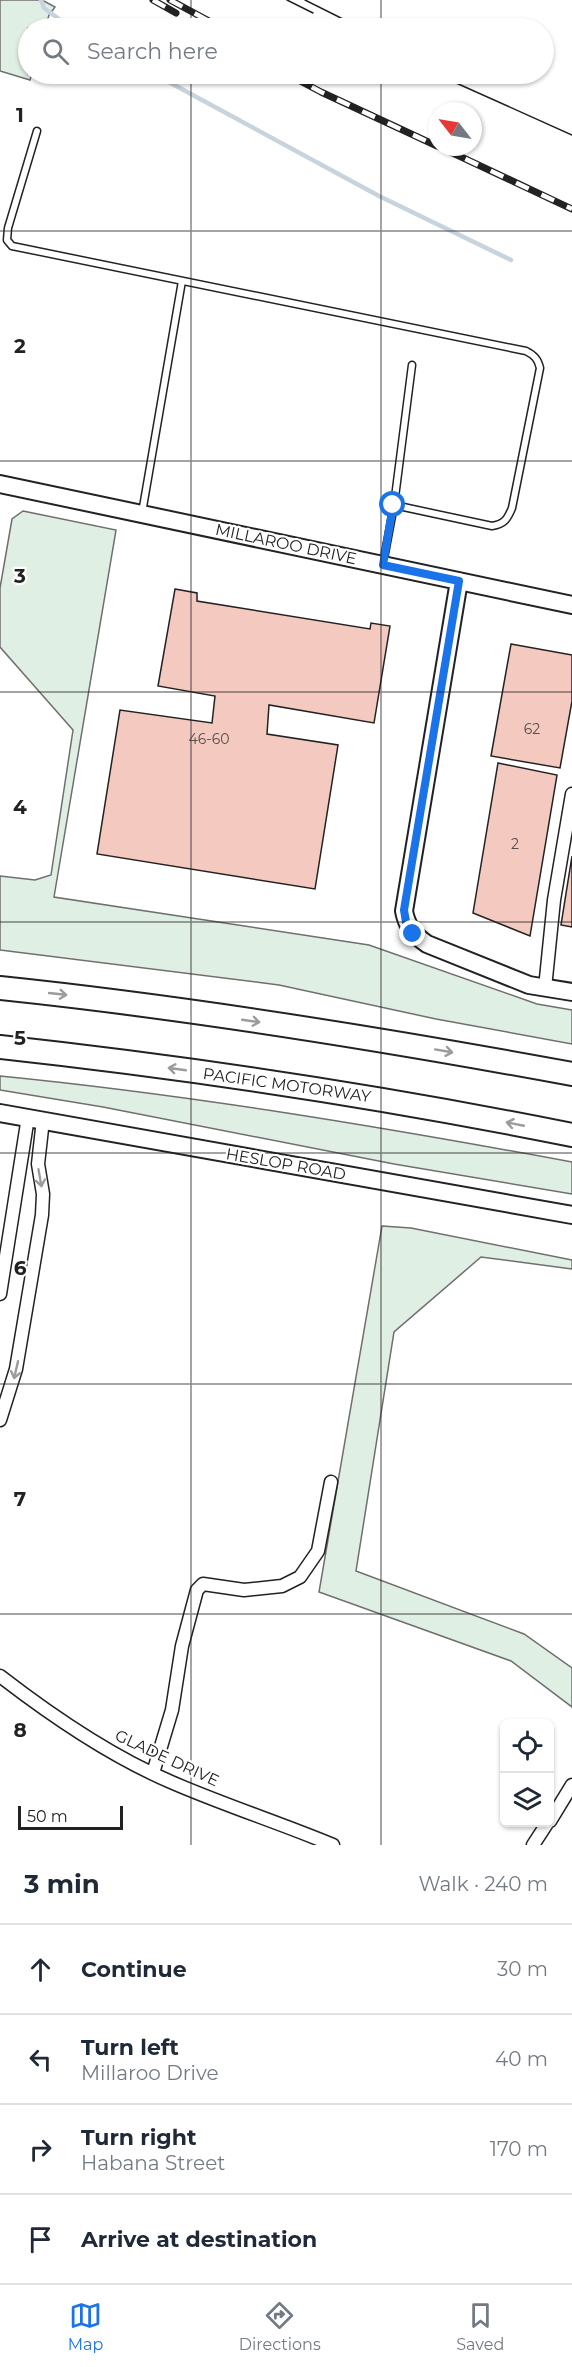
<!DOCTYPE html>
<html lang="en">
<head>
<meta charset="utf-8">
<style>
	body { margin:0; font-family:Montserrat,sans-serif; background:#f2f2f3; color:#1f2937 }
	.controls { position:absolute; right:18px; bottom:18px; display:grid; overflow:hidden; border-radius:9px; box-shadow:0 2px 4px #0004 }
	.controls button { width:54px; height:54px; display:grid; place-items:center; padding:0; border:0; border-bottom:2px solid #e0e1e3; background:#fff; color:#1f2937; font:30px sans-serif }
	.compass { position:absolute; left:428px; top:102px; width:54px; height:54px; border-radius:50%; background:#fff; box-shadow:0 2px 4px #0004; rotate:301deg }
	.scale { position:absolute; left:18px; bottom:15px; width:105px; box-sizing:border-box; padding-left:6px; border:3px solid #222; border-top:0; font-size:16px; line-height:21px; white-space:nowrap; color:#222; -webkit-text-stroke:4px #fff; paint-order:stroke }
	.stop { position:absolute; width:18px; height:18px; margin:-14px; border:4px solid #1a73e8; border-radius:50%; background:#fff }
	.stop.end { background:#1a73e8; border-color:#fff; box-shadow:0 2px 6px #0008 }
	.list { margin:0; padding:0; list-style:none }
	h2 { display:flex; justify-content:space-between; align-items:center; height:78px; margin:0; padding:0 24px; font-size:26px }
	h2 small { font-size:20px; font-weight:400; color:#747a83 }
	.list li { display:grid; grid-template-columns:39px 1fr auto; gap:18px; align-items:center; box-sizing:border-box; height:90px; padding:0 24px; border-top:2px solid #e0e1e3 }
	.list b { display:block; font-size:22px; white-space:nowrap }
	.list p { margin:0; font-size:20px; white-space:nowrap; color:#747a83 }
	.list em { font-size:20px; font-style:normal; color:#747a83 }
	.icon { flex:none; width:33px; height:33px; fill:none; stroke:currentColor; stroke-width:2; stroke-linecap:round; stroke-linejoin:round }
	.map { position:relative; flex:none; width:572px; height:1845px; overflow:hidden }
	.search { position:absolute; background:#fff; box-shadow:0 2px 4px #0004; left:18px; right:18px; top:18px; height:66px; display:flex; align-items:center; gap:15px; box-sizing:border-box; padding:0 21px; border-radius:33px; color:#747a83; font-size:22px }
	.sheet { height:438px; background:#fff }
	nav { display:flex; justify-content:space-around; align-items:center; box-sizing:border-box; height:84px; border-top:2px solid #e0e1e3; background:#fff; font-size:16px; color:#747a83 }
	nav a { display:grid; justify-items:center; gap:3px }
	nav .on { color:#1a73e8 }
	.map>svg:first-child { display:block }
	.green { fill:#e0efe3; stroke:#6f6f6f; stroke-width:1.5 }
	.lines { fill:none; stroke-linecap:round; stroke-linejoin:round }
	.stream { stroke:#c7d3dd; stroke-width:4.5 }
	.building { fill:#f3c9c0; stroke:#222; stroke-width:1.5 }
	.service-casing { stroke:#222; stroke-width:9 }
	.minor-casing { stroke:#222; stroke-width:15 }
	.tertiary-casing { stroke:#222; stroke-width:20 }
	.motorway-casing { stroke:#222; stroke-width:26 }
	.service { stroke:#fff; stroke-width:6 }
	.minor { stroke:#fff; stroke-width:12 }
	.tertiary { stroke:#fff; stroke-width:16 }
	.motorway { stroke:#fff; stroke-width:22 }
	.tram { stroke:#222; stroke-width:1.5 }
	.rail-casing { stroke:#222; stroke-width:7 }
	.rail { stroke:#fff; stroke-width:4.5; stroke-dasharray:14; stroke-linecap:butt }
	.oneway { stroke:#9c9c9c }
	.route { stroke:#1a73e8; stroke-width:8 }
	.grid { fill:none; stroke:#222; stroke-width:1.5; stroke-opacity:0.55 }
	.labels { text-anchor:middle; dominant-baseline:central; stroke-width:4.5; stroke-linejoin:round; paint-order:stroke }
	.number-label { font-size:14px; fill:#564c4a }
	.street-label { font-size:16px; fill:#222; stroke:#fff }
	.grid-label { font-size:20px; text-anchor:middle; font-weight:bold; fill:#222; stroke:#fff; stroke-width:4.5; stroke-linejoin:round; paint-order:stroke }
</style>
</head>
<body>
<div class="map">
<svg width="572" height="1845" viewBox="0 0 572 1845">
	<rect width="100%" height="100%" fill="#fff"/>
	<path class="green" d="M0,0H42L55,7L49,15L45,28H28V74H32L30,80L0,71Z
		M23,511L116,530L54,897L369,945L537,1004L572,1010V1044L436,1019L279,985L0,950V876L35,880L51,875L73,730L0,647V588L12,519Z
		M0,1076C192,1095 382,1127 572,1162V1194L394,1164L103,1107L0,1090Z
		M382,1226L411,1228L572,1260V1269L481,1257L394,1332L356,1571L524,1634L572,1668V1707L511,1661L319,1592Z"/>
	<g class="lines">
		<path class="stream" d="M41,0L44,8L71,28
			M154,74L379,196L511,260"/>
	</g>
	<path class="building" d="M175,589L197,593V601L370,629L371,623L390,626L374,723L269,705L267,734L338,745L315,889L97,854L120,710L212,723L215,696L158,686Z
		M511,644L572,655V701L560,768L491,756Z
		M498,763L557,775L530,936L473,913Z
		M572,856V927L561,925Z"/>
	<g class="lines">
		<g class="service-casing">
			<path id="service" d="M37,131L8,228L7,240L12,246L526,351C534,355 538,359 540,368L512,508C507,520 504,524 492,526L394,505
				M142,513L182,281
				M383,564L394,505L412,365"/>
		</g>
		<g class="minor-casing">
			<path id="minor" d="M545,988L554,900L572,794
				M0,1294L28,1117
				M0,1420L16,1369L42,1215L43,1194L38,1164L43,1120
				M0,1676C53,1717 110,1756 171,1782C224,1805 280,1823 333,1845
				M153,1773L172,1710L182,1646L197,1590L203,1584L244,1590L282,1586L300,1577L318,1551L331,1482
				M550,1821L572,1785
				M533,1845L548,1822"/>
		</g>
		<g class="tertiary-casing">
			<path id="tertiary" d="M0,484L572,605
				M459,581L404,911C407,927 414,935 427,944L529,985L572,992
				M0,1113L572,1215"/>
		</g>
		<g class="motorway-casing">
			<path id="motorway" d="M0,988C192,1008 382,1039 572,1074
				M0,1047C192,1068 383,1097 572,1135"/>
		</g>
		<use href="#service" class="service"/>
		<use href="#minor" class="minor"/>
		<use href="#tertiary" class="tertiary"/>
		<use href="#motorway" class="motorway"/>
		<path class="tram" d="M287,0L313,13
			M305,0L361,28
			M436,74L572,135"/>
		<g class="rail-casing">
			<path id="rail" d="M153,0L176,13
				M170,0L222,28
				M287,74L321,92L437,146
				M440,147L572,209"/>
		</g>
		<use href="#rail" class="rail"/>
	</g>
	<defs><path id="oneway-shaft" d="M-6 0H5M1.5-3L5.5 0L1.5 3" fill="none" stroke-width="1.6" stroke-linecap="round" stroke-linejoin="round" transform="scale(1.5)"/></defs>
	<g class="oneway">
		<use href="#oneway-shaft" transform="translate(58 994) rotate(6)"/>
		<use href="#oneway-shaft" transform="translate(251 1021) rotate(8)"/>
		<use href="#oneway-shaft" transform="translate(444 1051) rotate(10)"/>
		<use href="#oneway-shaft" transform="translate(177 1069) rotate(-172)"/>
		<use href="#oneway-shaft" transform="translate(515 1124) rotate(-169)"/>
		<use href="#oneway-shaft" transform="translate(40 1178) rotate(80)"/>
		<use href="#oneway-shaft" transform="translate(16 1370) rotate(103)"/>
	</g>
	<g class="lines">
		<path class="route" d="M393,505L383,565L459,581L404,910L406,922L413,934"/>
	</g>
	<path class="grid" d="M191,0V28M381,0V28M191,74V1845M381,74V1845M0,231H572M0,461H572M0,692H572M0,922H572M0,1153H572M0,1384H572M0,1614H572"/>
	<g class="labels">
		<g class="number-label">
			<text x="532" y="729">62</text>
			<text x="209" y="739">46-60</text>
			<text x="515" y="844">2</text>
		</g>
		<g class="street-label">
			<text transform="translate(286 544) rotate(12)">MILLAROO DRIVE</text>
			<text transform="translate(287 1085) rotate(8)">PACIFIC MOTORWAY</text>
			<text transform="translate(286 1164) rotate(10)">HESLOP ROAD</text>
			<text transform="translate(167 1758) rotate(25)">GLADE DRIVE</text>
		</g>
	</g>
	<g class="grid-label">
		<text x="20" y="122">1</text>
		<text x="20" y="353">2</text>
		<text x="20" y="583">3</text>
		<text x="20" y="814">4</text>
		<text x="20" y="1045">5</text>
		<text x="20" y="1275">6</text>
		<text x="20" y="1506">7</text>
		<text x="20" y="1737">8</text>
	</g>
</svg>
<div class="controls">
<button><svg class="icon" aria-label="locate" viewBox="0 0 24 24"><circle cx="12" cy="12" r="6"/><path d="M12 2v4M12 18v4M2 12h4M18 12h4"/></svg></button>
<button><svg class="icon" aria-label="layers" viewBox="0 0 24 24"><path d="M12 4l9 5-9 5-9-5zM3 14l9 5 9-5"/></svg></button>
</div>
<svg class="compass" viewBox="-18 -18 36 36"><path d="M0-13l5 13h-10z" fill="#e53935"/><path d="M0 13l5-13h-10z" fill="#747a83"/></svg>
<div class="scale">50 m</div>
<div class="stop" style="left:393px;top:505px"></div>
<div class="stop end" style="left:413px;top:934px"></div>
<div class="search"><svg class="icon" aria-label="search" viewBox="0 0 24 24"><circle cx="10" cy="10" r="6"/><path d="M15 15l6 6"/></svg>Search here</div>
</div>
<section class="sheet">
<h2>3 min<small>Walk · 240 m</small></h2>
<ul class="list">
<li><svg class="icon" aria-label="ahead" viewBox="0 0 24 24"><path d="M12 20V5M6 11l6-6 6 6"/></svg><div><b>Continue</b></div><em>30 m</em></li>
<li><svg class="icon" aria-label="left" viewBox="0 0 24 24"><path d="M17 20v-9H6M10 6l-5 5 5 5"/></svg><div><b>Turn left</b><p>Millaroo Drive</p></div><em>40 m</em></li>
<li><svg class="icon" aria-label="right" viewBox="0 0 24 24"><path d="M7 20v-9h11M14 6l5 5-5 5"/></svg><div><b>Turn right</b><p>Habana Street</p></div><em>170 m</em></li>
<li><svg class="icon" aria-label="arrive" viewBox="0 0 24 24"><path d="M6 21V4h12l-3 4 3 4H6"/></svg><div><b>Arrive at destination</b></div></li>
</ul>
</section>
<nav>
<a class="on"><svg class="icon" aria-label="map" viewBox="0 0 24 24"><path d="M3 6l6-2 6 2 6-2v14l-6 2-6-2-6 2zM9 4v14M15 6v14"/></svg>Map</a>
<a><svg class="icon" aria-label="directions" viewBox="0 0 24 24"><path d="M12 3l9 9-9 9-9-9zM9 14v-3h6M13 9l2 2-2 2"/></svg>Directions</a>
<a><svg class="icon" aria-label="saved" viewBox="0 0 24 24"><path d="M7 4h10v16l-5-4-5 4z"/></svg>Saved</a>
</nav>
</body>
</html>
